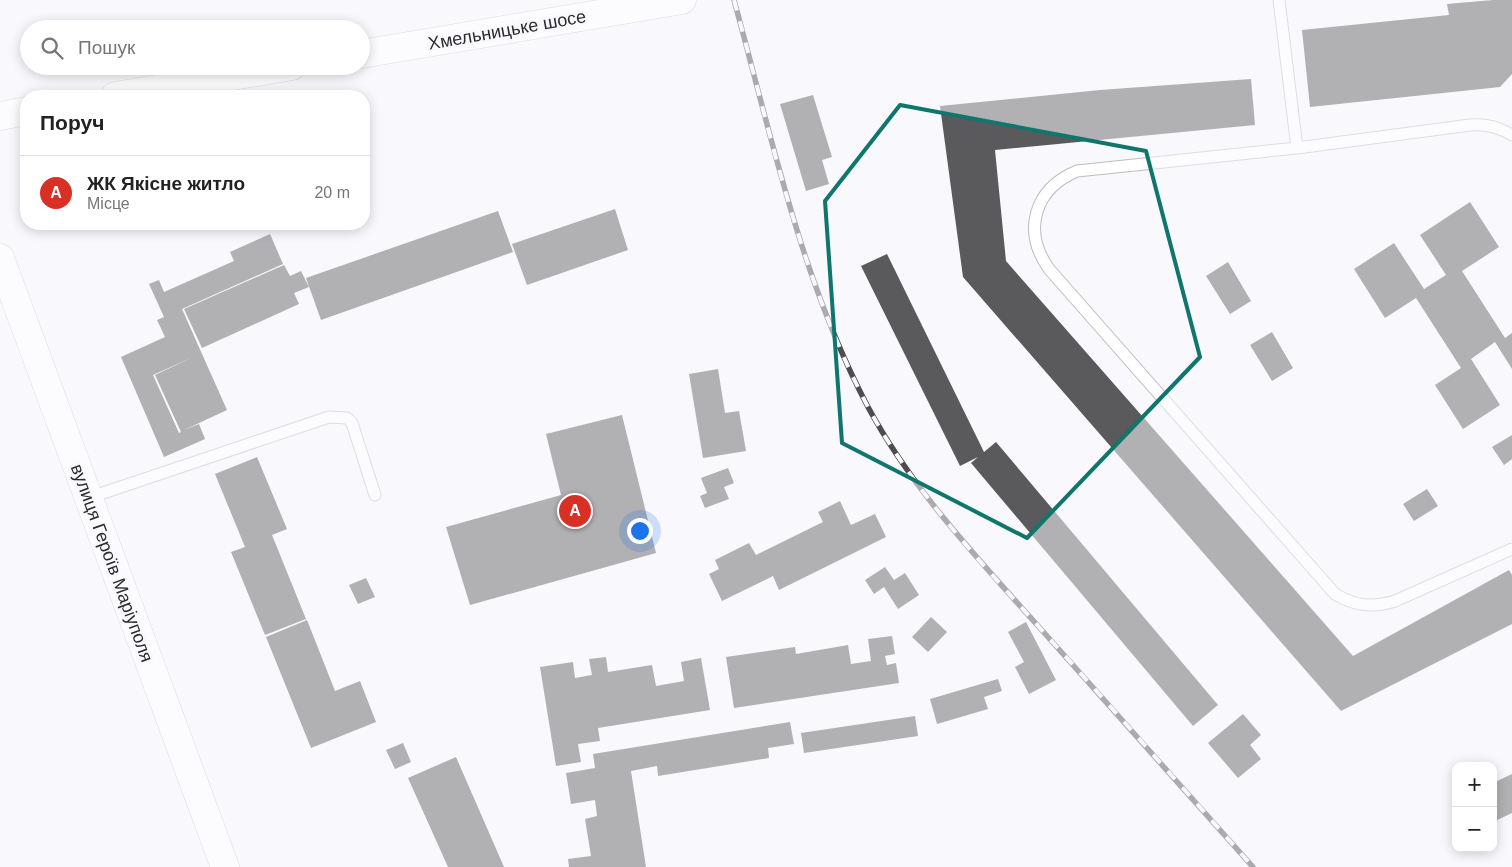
<!DOCTYPE html>
<html lang="uk">
<head>
<meta charset="utf-8">
<style>
	body { margin:0; font-family:Arial,sans-serif; background:#f6f6f6; color:#222 }
	.controls { position:absolute; right:15px; bottom:15px; display:grid; overflow:hidden; border-radius:10px; box-shadow:0 2px 12px #0003 }
	.controls button { width:45px; height:45px; display:grid; place-items:center; padding:0; border:0; border-bottom:1px solid #e0e0e0; background:#fff; color:#222; font:25px sans-serif }
	.you { position:absolute; left:639px; top:530px; width:18px; height:18px; margin:-12px; border:4px solid #fff; border-radius:50%; background:#1a73e8; box-shadow:0 0 0 8px #1a73e833 }
	.badge { display:grid; place-items:center; width:32px; height:32px; border-radius:50%; background:#d93025; color:#fff; font-size:16px; font-weight:700 }
	.pin { position:absolute; translate:-50% -50%; border:2px solid #fff; box-shadow:0 1px 5px #0006 }
	.list { margin:0; padding:0; list-style:none }
	h2 { display:flex; justify-content:space-between; align-items:center; height:65px; margin:0; padding:0 20px; font-size:21px }
	h2 small { font-size:16px; font-weight:400; color:#767676 }
	.list li { display:grid; grid-template-columns:32px 1fr auto; gap:15px; align-items:center; box-sizing:border-box; height:75px; padding:0 20px; border-top:1px solid #e0e0e0 }
	.list b { display:block; font-size:19px; white-space:nowrap }
	.list p { margin:0; font-size:16px; white-space:nowrap; color:#767676 }
	.list em { font-size:16px; font-style:normal; color:#767676 }
	.icon { flex:none; width:28px; height:28px; fill:none; stroke:currentColor; stroke-width:2; stroke-linecap:round; stroke-linejoin:round }
	.map { position:relative; flex:none; width:1512px; height:867px; overflow:hidden }
	.search { position:absolute; background:#fff; box-shadow:0 2px 12px #0003; left:20px; top:20px; width:350px; height:55px; display:flex; align-items:center; gap:12px; box-sizing:border-box; padding:0 18px; border-radius:28px; color:#767676; font-size:19px }
	.panel { position:absolute; background:#fff; box-shadow:0 2px 12px #0003; left:20px; top:90px; width:350px; height:140px; border-radius:20px }
	.map>svg:first-child { display:block }
	.building { fill:#5a595c; fill-rule:evenodd }
	.lines { fill:none; stroke-linecap:round; stroke-linejoin:round }
	.lane-casing { stroke:#bdbcbf; stroke-width:13 }
	.secondary-casing { stroke:#bdbcbf; stroke-width:29 }
	.lane { stroke:#fff; stroke-width:11 }
	.secondary { stroke:#fff; stroke-width:28 }
	.rail-casing { stroke:#4d4c4e; stroke-width:5.5 }
	.rail { stroke:#f9f8fc; stroke-width:4; stroke-dasharray:11; stroke-linecap:butt }
	.marked { fill:none; stroke:#0f766e; stroke-width:4; stroke-linejoin:round }
	.labels { text-anchor:middle; dominant-baseline:central; stroke-width:5; stroke-linejoin:round; paint-order:stroke }
	.street-label { font-size:18px; fill:#2b2a2c; stroke:#f9f8fc }
</style>
</head>
<body>
<div class="map">
<svg width="1512" height="867" viewBox="0 0 1512 867">
	<rect width="100%" height="100%" fill="#f9f8fc"/>
	<path class="building" d="M1493,0H1512V74L1500,87L1310,107L1302,30L1449,15L1447,4Z
		M1251,79L1255,125L995,150L1006,261L1353,656L1509,570L1512,575V624L1341,711L963,277L940,106L1100,90Z
		M813,95L832,157L822,160L829,184L806,191L780,104Z
		M1470,202L1499,247L1462,271L1505,338L1512,333V369L1495,342L1471,359L1500,405L1463,429L1435,385L1461,368L1416,298L1385,318L1354,269L1394,243L1424,289L1446,275L1420,235Z
		M615,209L628,250L527,285L512,244Z
		M498,211L513,252L321,320L306,278Z
		M270,234L283,264L182,309L227,410L184,430L199,424L205,439L164,457L121,357L165,337L157,320L164,317L149,284L159,280L164,292L234,261L230,252ZM193,357L155,375L181,432L179,433L153,375Z
		M887,254L984,452L996,442L1218,705L1193,726L971,463L978,457L960,466L861,266Z
		M1228,262L1251,301L1230,314L1206,276Z
		M284,265L290,276L301,271L309,287L294,293L299,304L202,348L184,309Z
		M1272,332L1293,368L1272,381L1250,345Z
		M718,369L725,413L739,411L746,451L703,458L689,374Z
		M622,415L656,553L470,605L446,527L561,495L546,434Z
		M1512,435V459L1504,465L1492,447Z
		M257,457L287,529L272,535L306,619L265,635L231,552L245,547L215,474Z
		M728,468L734,483L724,487L729,499L705,508L700,496L707,493L701,478Z
		M1427,489L1438,506L1414,521L1403,504Z
		M840,501L851,525L875,514L886,537L779,590L773,576L722,601L709,574L719,569L715,560L749,543L756,555L823,522L818,512Z
		M885,567L894,580L905,573L919,595L898,609L884,587L874,594L865,580Z
		M366,578L375,597L358,604L349,585Z
		M931,617L947,632L928,652L912,637Z
		M307,620L335,691L360,681L376,722L311,748L266,637Z
		M1026,622L1056,680L1029,694L1015,667L1024,662L1008,632Z
		M892,636L895,654L885,656L887,665L896,663L899,683L734,708L726,657L795,647L796,654L848,645L851,664L871,661L868,639Z
		M606,657L608,672L652,665L656,686L684,681L681,662L701,658L710,710L598,728L600,741L578,744L581,762L556,766L540,667L573,662L575,678L592,675L589,659Z
		M998,679L1002,691L984,697L988,709L937,724L930,699Z
		M1243,714L1261,735L1250,745L1261,759L1238,778L1208,743Z
		M915,716L918,736L804,753L801,733Z
		M790,722L794,744L768,748L769,758L658,776L657,766L631,771L646,867H569L568,859L591,856L585,819L597,816L595,800L571,804L566,773L595,768L593,754Z
		M403,743L411,762L395,769L386,750Z
		M456,757L504,867H448L408,778Z
		M1512,774V813L1493,822V783Z"/>
	<g class="lines">
		<g class="lane-casing">
			<path id="lane" d="M1279,0L1297,148L1077,171C1034,189 1022,231 1049,269L1335,594C1355,606 1373,608 1395,601L1512,549
				M1297,148L1470,125C1485,124 1499,127 1512,135
				M88,498L329,417L347,418L352,423L375,495"/>
		</g>
		<g class="secondary-casing">
			<path id="secondary" d="M361,54L682,0
				M115,96L292,66
				M0,116L26,111
				M0,258L225,867"/>
		</g>
		<use href="#lane" class="lane"/>
		<use href="#secondary" class="secondary"/>
		<g class="rail-casing">
			<path id="rail" d="M734,0C772,138 801,280 868,407C912,489 978,559 1039,627C1111,707 1182,787 1253,867"/>
		</g>
		<use href="#rail" class="rail"/>
	</g>
	<path d="M0 0H1512V867H0ZM900,105L1146,151L1200,357L1027,538L842,443L825,201Z" fill="#f9f8fc" fill-opacity=".55" fill-rule="evenodd"/>
	<path class="marked" d="M900,105L1146,151L1200,357L1027,538L842,443L825,201Z"/>
	<g class="labels">
		<g class="street-label">
			<text transform="translate(507 30) rotate(-10)">Хмельницьке шосе</text>
			<text transform="translate(112 563) rotate(70)">вулиця Героїв Маріуполя</text>
		</g>
	</g>
</svg>
<div class="controls">
<button>+</button>
<button>−</button>
</div>
<div class="you"></div>
<div class="pin badge" style="left:575px;top:511px">A</div>
<div class="search"><svg class="icon" aria-label="search" viewBox="0 0 24 24"><circle cx="10" cy="10" r="6"/><path d="M15 15l6 6"/></svg>Пошук</div>
<section class="panel">
<h2>Поруч<small></small></h2>
<ul class="list">
<li><span class="badge">A</span><div><b>ЖК Якісне житло</b><p>Місце</p></div><em>20 m</em></li>
</ul>
</section>
</div>
</body>
</html>
